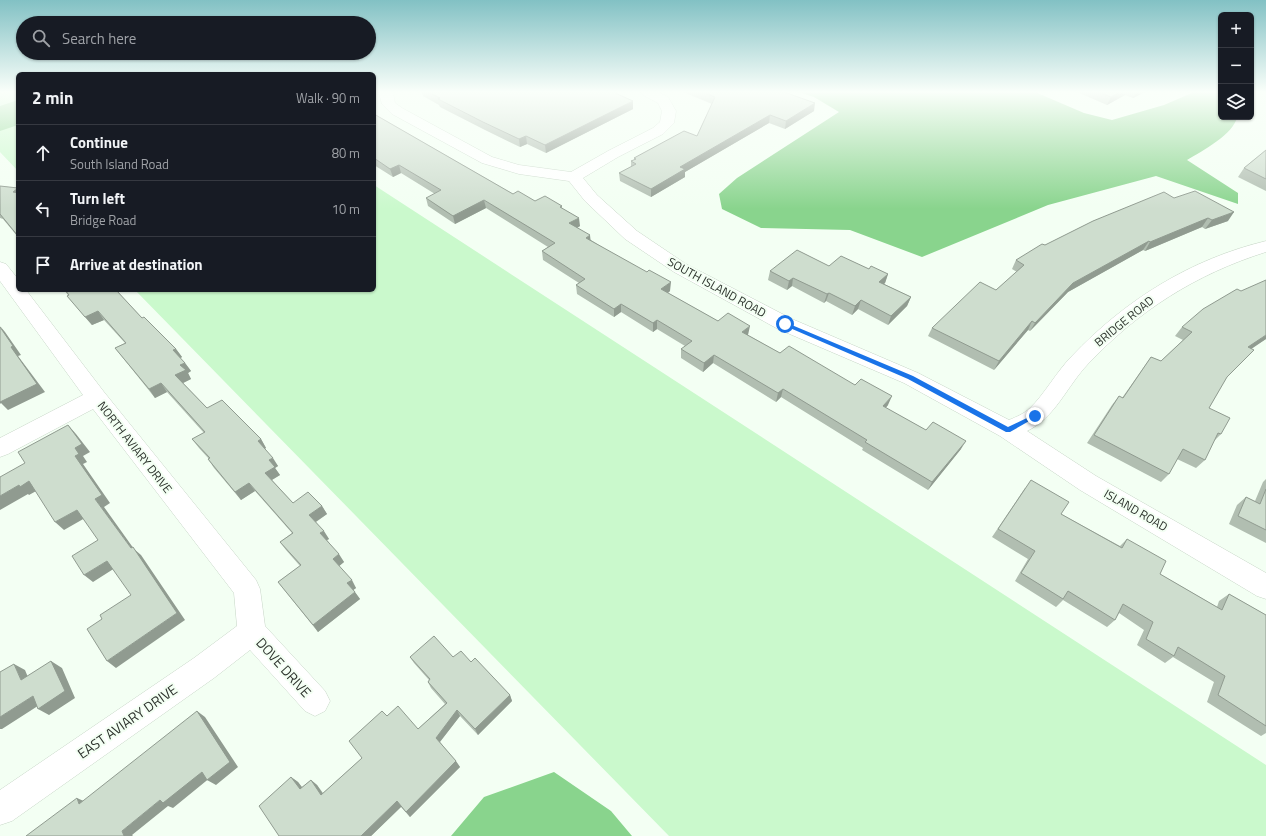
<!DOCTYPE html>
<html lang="en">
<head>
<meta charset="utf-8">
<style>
	body { margin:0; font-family:"Titillium Web",sans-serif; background:#242831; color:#f1f3f6 }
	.controls { position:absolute; right:12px; top:12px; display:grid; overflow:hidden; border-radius:6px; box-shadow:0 1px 3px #0004 }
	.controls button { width:36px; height:36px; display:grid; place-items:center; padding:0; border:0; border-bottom:1px solid #363941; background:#171b24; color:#f1f3f6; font:20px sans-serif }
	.stop { position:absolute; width:12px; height:12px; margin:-9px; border:3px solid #1a73e8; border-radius:50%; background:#fff }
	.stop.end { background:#1a73e8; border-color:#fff; box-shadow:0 1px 4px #0008 }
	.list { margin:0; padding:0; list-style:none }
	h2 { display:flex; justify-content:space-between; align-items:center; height:52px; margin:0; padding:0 16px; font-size:17px }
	h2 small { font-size:13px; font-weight:400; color:#9ea1a6 }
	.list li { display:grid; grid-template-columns:26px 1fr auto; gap:12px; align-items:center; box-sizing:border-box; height:56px; padding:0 16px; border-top:1px solid #363941 }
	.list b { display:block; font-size:15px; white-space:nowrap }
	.list p { margin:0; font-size:13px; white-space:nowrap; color:#9ea1a6 }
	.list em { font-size:13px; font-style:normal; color:#9ea1a6 }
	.icon { flex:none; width:22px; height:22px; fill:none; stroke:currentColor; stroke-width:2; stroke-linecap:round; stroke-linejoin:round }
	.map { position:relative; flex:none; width:1266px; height:836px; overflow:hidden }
	.search { position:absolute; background:#171b24; box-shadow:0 1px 3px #0004; left:16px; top:16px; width:360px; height:44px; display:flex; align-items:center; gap:10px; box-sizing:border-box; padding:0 14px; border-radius:22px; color:#9ea1a6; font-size:15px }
	.panel { position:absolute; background:#171b24; box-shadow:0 1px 3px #0004; left:16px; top:72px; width:360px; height:220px; border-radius:6px }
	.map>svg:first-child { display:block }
	.green { fill:#caf9cc }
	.water { fill:#89d48d }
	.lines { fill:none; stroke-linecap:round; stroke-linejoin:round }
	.street-casing { stroke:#c7d6c7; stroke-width:1 }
	.street { fill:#fff; fill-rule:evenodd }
	.wall { fill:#b1beb1 }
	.shaded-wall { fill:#909b90 }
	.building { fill:#ceddce; stroke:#909b90 }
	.route { fill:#1a73e8 }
	.labels { text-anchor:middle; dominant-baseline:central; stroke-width:4; stroke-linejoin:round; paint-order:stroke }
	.street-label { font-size:12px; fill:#2c322c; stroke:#f3fff3 }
	.near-street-label { font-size:14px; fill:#2c322c; stroke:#f3fff3 }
</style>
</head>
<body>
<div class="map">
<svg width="1266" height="836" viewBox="0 0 1266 836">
	<rect width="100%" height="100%" fill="#f3fff3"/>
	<path class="green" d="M0,92H18V171L0,152Z
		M374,185L1266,765V836H669L135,290H374Z"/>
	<path class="water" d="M799,92H1035L1084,113L1112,120L1164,105L1194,92H1221V117H1237C1234,134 1202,151 1187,160L1238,193V204L1156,176L1048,205L922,257L850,230L761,228L722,209L719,194L737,178L839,112L814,97Z
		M18,100V125L0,131V106Z
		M554,772L611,811L632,836H451L484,797Z"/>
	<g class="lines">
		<g class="street-casing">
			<path id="street" d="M379,92H393L395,103L402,108L492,157L519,165L571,172L608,151L653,128L660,122L662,111L658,103L643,95L641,92H658L668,97L676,111L674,123L663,134L618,157L583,178L597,195L637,231L686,264L792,319L918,373L1009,420C1016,417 1024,414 1030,408C1044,395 1057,371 1072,356C1125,300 1191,259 1266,241V252C1196,274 1138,311 1088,364C1067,386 1055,418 1027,431L1096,476L1266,573V599L1257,596L1080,490L1000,436L904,383L778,329L674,272L625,239L585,201L569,181L519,174L482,163L392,114L382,104Z
				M0,262L6,264L18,279V290H26L104,392L256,580L260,589L265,626L325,691L330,701L325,711L315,716L305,711L250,650L214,678L12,821L0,825V790L194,658L237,626L234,593L93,409L8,454L0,457V438L83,395L0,281Z"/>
		</g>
		<use href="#street" class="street"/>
	</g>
	<path class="wall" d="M422,92H617V94L633,109L546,153L527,144L520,147L485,130L440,107L439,105L423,96Z
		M683,92H784L814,111L785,129L769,123L685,172V177L651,197L620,181L619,173L631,167V161L634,160V158L697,136L712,104Z
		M1077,92H1145L1133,98L1125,95L1107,105Z
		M374,114L513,194L535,201L562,206V208L580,226L577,228L591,240L670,291L668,293L718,321L748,335L780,353L888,405L886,408L926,430L961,449L928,490L862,450L863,448L781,397L776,402L713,363L703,372L681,358V349L685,346L657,329L653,332L621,312L614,317L577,294L576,285L579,283L543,260L542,251L548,247L486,208L455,224L428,206L426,198L435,194L401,173L393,177L374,165Z
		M1266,150V191L1238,177L1244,168Z
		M0,186L18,188V237L3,219L0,218Z
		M1174,198L1228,221L1205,229L1202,227L1145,251L1143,250L1068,292L1030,331L1028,330L994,370L928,336L932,328L996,290L1017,272L1012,269L1016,260L1045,245Z
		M829,266L869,269L888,274L885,283L884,284L911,297L907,306L888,325L858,309L852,315L826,301L824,303L792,286L787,290L768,280L770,271Z
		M64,290H119L120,291L118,292L142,318L176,349L182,357L180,358L185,363L191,371L188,373L191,379L183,383L207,408L261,439L266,448L264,449L278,466L275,468L280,475L272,480L293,503L322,506L327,514L316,522L329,539L327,540L344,562L339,566L356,588L353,590L360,599L318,632L278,582L300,566L286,550L280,542L292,533L255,491L241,500L214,468L208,459H209L199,448L192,439L204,433L167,392L155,398L115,348L125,343L104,320L92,325L74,304L67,296L68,295Z
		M1182,327L1266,339L1251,348L1246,358L1226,378L1209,408L1221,434L1214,441L1205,460L1196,468L1177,459L1169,474L1161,482L1087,443L1112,405L1119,396L1122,398L1151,357L1161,361L1183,340L1175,336Z
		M1266,479V543L1229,524L1237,505L1246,497L1255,501L1263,482Z
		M1025,488L1061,514L1120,546L1127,539L1160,574L1217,607L1219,601L1229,594L1266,615V733L1261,736L1207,702L1214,682L1173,657L1165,663L1137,645L1144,630L1119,613L1115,620L1107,627L1063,600L1056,607L1015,581L1028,559L992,537Z
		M410,657H453L471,662L510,695L512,701L478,735L460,716L440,742L460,767L410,817L401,807L371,836H279L291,777L298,782L302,787L311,780L317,785L323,793L362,758L387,716L418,729L445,704L431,688L428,682L429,680L414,663Z"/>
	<path class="shaded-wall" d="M1120,92H1126L1125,95L1107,105L1111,97Z
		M1137,92H1145L1133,98Z
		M633,101V109L546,153L545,145Z
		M815,103L814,111L785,129L786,121Z
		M770,115L769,123L685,172V177L651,197V189L680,167Z
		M526,136L527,144L520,147L519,139Z
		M399,165L401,173L393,177L390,169Z
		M18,188V199L13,192Z
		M484,200L486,208L455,224L453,216Z
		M1234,212L1228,221L1205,229L1212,220Z
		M579,218L580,226L570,232L569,223Z
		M1208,218L1202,227L1145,251L1150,242Z
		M590,235L591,244L586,238Z
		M1149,241L1143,250L1068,292L1030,331L1035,323L1073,283Z
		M888,274L885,283L876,291L879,282Z
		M793,278L792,286L787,290L789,281Z
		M671,282L670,291L661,298V289Z
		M829,293L826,301L824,303L827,294Z
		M911,297L907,306L888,325L891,316Z
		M861,300L858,309L852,315L855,306Z
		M621,304V312L614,317V309Z
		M98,311L104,320L92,325L85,317Z
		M657,320V329L653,332V323Z
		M1032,321L1028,330L994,370L999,361Z
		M0,326L5,332L21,355L18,356L45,392L8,410L1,403L0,404V399L11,347Z
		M750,326L748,335L741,340L742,332Z
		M1266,335V339L1241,356L1248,347Z
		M176,349L182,357L179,359L173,350Z
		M714,355L713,363L703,372L704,363Z
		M185,363L191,371L188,373L191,379L181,384L175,375L180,365Z
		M161,383L167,392L155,398L149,389Z
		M783,389L781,397L776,402L778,393Z
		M892,396L888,405L879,415L883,406Z
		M68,425L76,434L90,452L83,456L87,462L83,464L110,503L104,507L134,549L141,555L185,620L116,668L107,661L177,613L131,548L95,499L75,456Z
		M261,439L266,448L263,450L258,441Z
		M966,441L961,449L928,490L932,482Z
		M273,458L278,466L275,468L280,475L270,481L265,473L269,460Z
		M29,481L38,490L29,495L28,494L0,510V496L19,485Z
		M249,483L255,491L241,500L235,492Z
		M322,506L327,514L314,523L309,515Z
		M77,510L85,518L64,530L55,522Z
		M324,531L329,539L325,541L320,533Z
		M339,554L344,562L338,567L333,559Z
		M107,561L115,568L93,582L84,575Z
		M352,580L356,588L352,591L347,583Z
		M355,592L360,599L318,632L313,625Z
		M51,661L62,668L75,698L49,715L38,709Z
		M14,664L25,670L32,687L21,680Z
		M510,695L512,701L478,735L475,729Z
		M33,696L44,702L2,729H0V717Z
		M457,710L460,716L439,743L436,738Z
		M197,711L205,717L238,767L216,785L207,780Z
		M456,761L460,767L410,817L406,812Z
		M202,772L211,777L173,808L168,806L132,835L133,836H124L122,831L160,800Z
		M291,777L298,782L307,794L300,789Z
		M311,780L317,785L327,800L321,795Z
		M77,798L88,803L79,804Z
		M397,801L402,806L371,836H361Z"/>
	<path class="building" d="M428,92H617L615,93L633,101L545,145L526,136L519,139L483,122L438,99L440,98Z
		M703,92H784L815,103L786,121L770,115L680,167L685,169L651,189L619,173L636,164L631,161L636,159L634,158L684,131L697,136L715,97Z
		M1099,92H1120L1111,97Z
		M374,114L513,194L518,191L535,201L545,196L562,206L560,207L579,218L569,223L590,235L586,238L647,272L649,270L671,282L661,289L718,321L728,313L750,326L742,332L780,353L789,346L855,385L861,379L892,396L883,406L926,430L933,422L966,441L932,482L865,442L867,440L783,389L778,393L714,355L704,363L681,349L692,341L657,320L653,323L621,304L614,309L576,285L585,279L542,251L555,243L484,200L453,216L426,198L441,190L399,165L390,169L374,158Z
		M1266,150V179L1244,168Z
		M0,186L18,188L13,192L18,193V236L0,214Z
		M1195,191L1234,212L1212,220L1208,218L1150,242L1149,241L1073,283L1035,323L1032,321L999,361L932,328L980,282L996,290L1024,265L1016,260L1042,244L1045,245L1093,221L1164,192L1174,198Z
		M797,250L829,266L841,256L869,269L871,266L888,274L879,282L911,297L891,316L861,300L855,306L829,293L827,294L793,278L789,281L770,271Z
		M1266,280V335L1248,347L1254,350L1227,377L1209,408L1230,418L1221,434L1218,433L1205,460L1183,449L1169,474L1094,435L1119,396L1123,398L1151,357L1161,361L1192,332L1182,327L1203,309L1237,289L1241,291Z
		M65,290H116L142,318L144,317L176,349L173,350L185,363L180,365L186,370L175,375L207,408L222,400L261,439L258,441L273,458L269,460L275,467L265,473L293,503L308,492L322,506L309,515L324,531L320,533L339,554L333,559L352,580L347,583L355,592L313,625L278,582L301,565L280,542L293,533L249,483L235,492L208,459L210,458L192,439L205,432L161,383L149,389L115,348L126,343L98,311L85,317L67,296L69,295Z
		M0,327L13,346L11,347L37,384L0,402Z
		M68,425L82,444L75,448L79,454L75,456L102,495L95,499L131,548L133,547L177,613L107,661L87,629L102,619L100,615L131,595L107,561L84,575L72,556L98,540L77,510L55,522L29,481L20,487L19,485L0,496V477L25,463L18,452Z
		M1031,480L1069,502L1061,514L1122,548L1127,539L1166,561L1160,574L1222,610L1229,594L1266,615V726L1218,695L1225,676L1178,647L1174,656L1146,639L1153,622L1123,604L1115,620L1068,591L1063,599L1021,573L1035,551L998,529Z
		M1266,489V530L1238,516L1246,497L1260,504Z
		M434,636L453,657L461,651L471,662L475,658L510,695L475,729L457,710L436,738L456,761L406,812L397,801L361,836H279L259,806L291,777L300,789L311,780L321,795L362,758L349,741L382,711L387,716L398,706L418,729L447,703L428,682L430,679L410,657Z
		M51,661L65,691L38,709L33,696L0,717V672L14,664L21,680Z
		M197,711L230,762L207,780L202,772L163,803L160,800L122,831L124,836H26L77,798L79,804Z"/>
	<linearGradient id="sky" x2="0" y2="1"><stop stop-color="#82c1c4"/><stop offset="0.44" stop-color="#fafffa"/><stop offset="1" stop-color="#fafffa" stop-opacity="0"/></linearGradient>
	<rect width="1266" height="209" fill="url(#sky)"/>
	<path class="route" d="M783,323H787L913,376L1008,427L1033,415L1035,414L1038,416L1010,432H1006L908,379L783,325Z"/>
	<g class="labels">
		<g class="street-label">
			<text transform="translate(717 287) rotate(29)">SOUTH ISLAND ROAD</text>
			<text transform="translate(1124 321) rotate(-39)">BRIDGE ROAD</text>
			<text transform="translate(135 447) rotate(52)">NORTH AVIARY DRIVE</text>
			<text transform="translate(1136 510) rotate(30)">ISLAND ROAD</text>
		</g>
		<g class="near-street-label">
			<text transform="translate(284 667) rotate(48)">DOVE DRIVE</text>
			<text transform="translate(127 721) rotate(-35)">EAST AVIARY DRIVE</text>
		</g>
	</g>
</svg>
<div class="controls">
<button>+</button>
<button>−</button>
<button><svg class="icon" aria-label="layers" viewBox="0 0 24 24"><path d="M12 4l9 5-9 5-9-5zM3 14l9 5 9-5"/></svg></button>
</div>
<div class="stop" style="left:785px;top:324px"></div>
<div class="stop end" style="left:1035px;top:416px"></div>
<div class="search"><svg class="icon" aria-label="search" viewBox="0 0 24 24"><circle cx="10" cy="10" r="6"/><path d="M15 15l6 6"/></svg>Search here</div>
<section class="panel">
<h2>2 min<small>Walk · 90 m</small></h2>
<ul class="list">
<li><svg class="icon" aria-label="ahead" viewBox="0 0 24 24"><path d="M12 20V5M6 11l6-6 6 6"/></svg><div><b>Continue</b><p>South Island Road</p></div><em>80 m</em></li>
<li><svg class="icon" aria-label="left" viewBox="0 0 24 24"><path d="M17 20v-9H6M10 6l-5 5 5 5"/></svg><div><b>Turn left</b><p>Bridge Road</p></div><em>10 m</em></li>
<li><svg class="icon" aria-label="arrive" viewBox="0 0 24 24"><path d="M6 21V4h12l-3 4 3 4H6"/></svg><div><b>Arrive at destination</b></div></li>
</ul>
</section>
</div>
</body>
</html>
